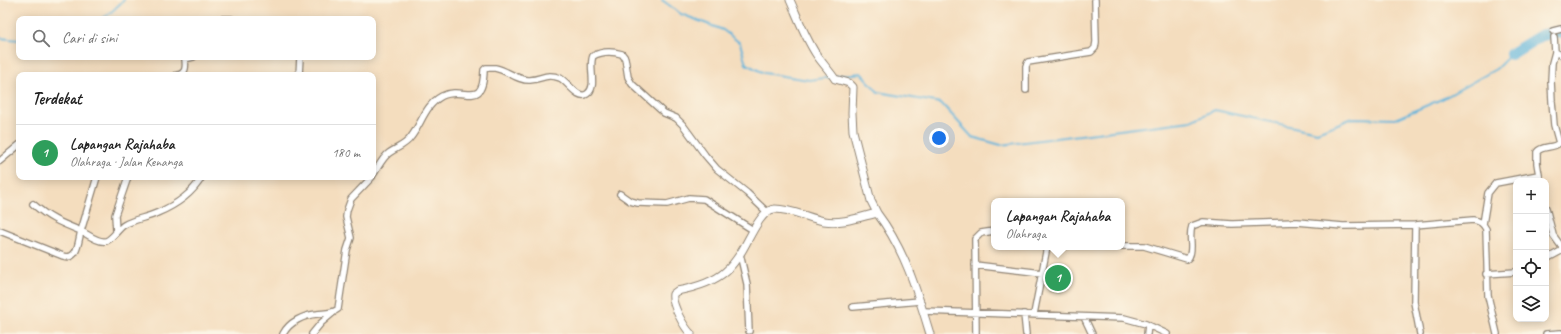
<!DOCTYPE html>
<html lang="id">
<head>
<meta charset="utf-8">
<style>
	body { margin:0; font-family:Caveat,sans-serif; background:#f6f6f6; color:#222 }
	.controls { position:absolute; right:12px; bottom:12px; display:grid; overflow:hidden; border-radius:8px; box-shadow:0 2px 10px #0003 }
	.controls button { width:36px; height:36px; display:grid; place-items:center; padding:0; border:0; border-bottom:1px solid #e0e0e0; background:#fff; color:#222; font:20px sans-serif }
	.you { position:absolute; left:939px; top:138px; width:14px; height:14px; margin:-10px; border:3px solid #fff; border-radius:50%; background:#1a73e8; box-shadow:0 0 0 6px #1a73e833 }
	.badge { display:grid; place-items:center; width:26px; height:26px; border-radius:50%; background:#b5179e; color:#fff; font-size:13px; font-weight:700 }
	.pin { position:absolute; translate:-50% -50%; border:2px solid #fff; box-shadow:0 1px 4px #0006 }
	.popup { position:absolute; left:991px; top:198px; width:134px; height:52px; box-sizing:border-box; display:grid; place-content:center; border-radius:8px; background:#fff; filter:drop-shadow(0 1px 3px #0005); font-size:13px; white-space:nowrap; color:#767676 }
	.popup b { font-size:15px; color:#222 }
	.popup::after { content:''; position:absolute; left:50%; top:100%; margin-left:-8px; border:8px solid transparent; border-top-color:#fff }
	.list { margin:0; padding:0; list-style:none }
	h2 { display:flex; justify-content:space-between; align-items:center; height:52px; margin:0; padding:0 16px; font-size:17px }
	h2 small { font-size:13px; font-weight:400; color:#767676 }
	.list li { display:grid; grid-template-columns:26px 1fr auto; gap:12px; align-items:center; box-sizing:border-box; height:56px; padding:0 16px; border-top:1px solid #e0e0e0 }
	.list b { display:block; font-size:15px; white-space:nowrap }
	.list p { margin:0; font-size:13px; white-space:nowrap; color:#767676 }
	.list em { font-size:13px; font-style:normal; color:#767676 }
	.icon { flex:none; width:22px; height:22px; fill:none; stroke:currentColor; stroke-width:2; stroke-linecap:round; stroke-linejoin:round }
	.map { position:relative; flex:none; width:1561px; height:334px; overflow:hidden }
	.search { position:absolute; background:#fff; box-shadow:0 2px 10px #0003; left:16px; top:16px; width:360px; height:44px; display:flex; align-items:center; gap:10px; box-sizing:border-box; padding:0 14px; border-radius:8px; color:#767676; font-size:15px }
	.panel { position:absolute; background:#fff; box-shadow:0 2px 10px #0003; left:16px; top:72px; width:360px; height:108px; border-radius:8px }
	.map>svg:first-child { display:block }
	.green { fill:#a4c973; stroke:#687a4f }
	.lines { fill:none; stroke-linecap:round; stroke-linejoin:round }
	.stream { stroke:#5fb4db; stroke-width:2 }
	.river { stroke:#5fb4db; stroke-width:12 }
	.minor-casing { stroke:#908474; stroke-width:8 }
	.tertiary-casing { stroke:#908474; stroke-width:9 }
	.minor { stroke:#fff; stroke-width:5.5 }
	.tertiary { stroke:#fff; stroke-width:7 }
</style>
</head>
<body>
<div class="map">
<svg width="1561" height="334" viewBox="0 0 1561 334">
	<rect width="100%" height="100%" fill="#fcf5e5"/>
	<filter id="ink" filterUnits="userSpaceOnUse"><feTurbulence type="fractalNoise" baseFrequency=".025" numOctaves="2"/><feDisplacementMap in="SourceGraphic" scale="8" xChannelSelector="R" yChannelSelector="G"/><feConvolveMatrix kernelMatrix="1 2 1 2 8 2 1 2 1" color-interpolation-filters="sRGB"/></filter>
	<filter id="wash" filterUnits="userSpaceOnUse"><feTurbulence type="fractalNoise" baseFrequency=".012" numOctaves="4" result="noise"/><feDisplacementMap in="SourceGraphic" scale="16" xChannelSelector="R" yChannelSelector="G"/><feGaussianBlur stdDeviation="0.9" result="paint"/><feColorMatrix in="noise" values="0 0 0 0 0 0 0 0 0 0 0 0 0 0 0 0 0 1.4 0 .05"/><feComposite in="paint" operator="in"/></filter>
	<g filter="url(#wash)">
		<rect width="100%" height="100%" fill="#f4ddbe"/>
		<path class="green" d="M1054,264L1066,266L1062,292L1050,290Z"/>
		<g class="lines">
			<path class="stream" d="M662,0L681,14L723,30L740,43L746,64L764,73L809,80L832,77
				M101,19L108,15L124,0
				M0,38L19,40
				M836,76L861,73L878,92L941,103L972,137L1001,145L1191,121L1215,110L1317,132L1353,118L1395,119L1444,98L1496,69L1511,54"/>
			<path class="river" d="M1511,54L1542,35L1561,32"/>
		</g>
	</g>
	<g filter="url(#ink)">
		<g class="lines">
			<g class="minor-casing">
				<path id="minor" d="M210,19H231
					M1553,31L1561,29
					M1555,52L1561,55
					M177,75C186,74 186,67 185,59L193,57
					M299,75L300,57
					M1026,90V66L1028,62L1091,52L1095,48L1096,42L1095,0
					M0,161L19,145
					M373,175C378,168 382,158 389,153C396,148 406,145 411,137C422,123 425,105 442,96C464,85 483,111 484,70L486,68C489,68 492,68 495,68C507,70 518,81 530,80C542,79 547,73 560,78C568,82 578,100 587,94C598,87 588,67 593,56C602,51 612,51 622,54L625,58L628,77L632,84L664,113L676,118L683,125L705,155L717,169L747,193L767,212
					M97,177L81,231C87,234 99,243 106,241C111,240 119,228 124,225C134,219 146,218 157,213C174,206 192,194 202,177
					M1540,181L1537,163V152C1542,145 1553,149 1559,143L1554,125L1552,101L1551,81L1552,63L1555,52L1554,37
					M620,194L630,201L638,203L667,204L689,198L704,199L753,230
					M1546,208L1553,235L1561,246
					M1483,224L1488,193L1496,183L1538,175
					M1415,225L1414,302L1420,334
					M0,231L63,256C78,261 78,242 81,231C61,223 50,219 33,204
					M116,231L115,215L128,177
					M1122,246H1144L1187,259L1189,257C1194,248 1188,237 1192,226L1203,222L1232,224L1297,222L1343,226L1415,225L1473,220C1480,221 1483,223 1486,229L1488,296L1497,334
					M740,254L747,284L749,331
					M1546,259L1561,251
					M975,265L1042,273
					M1486,274L1516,272
					M853,307L920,301
					M923,311L1124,318L1146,324L1167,334
					M1024,314L1026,334
					M1034,314L1047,247
					M1084,317L1092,334
					M283,334C289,322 304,315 317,314C324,313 332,314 338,309L347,250L351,238L346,217L347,210L351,199L372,177
					M312,334L321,323L334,312
					M976,334L975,239L981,233L994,231
					M1147,334L1148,325
					M1546,334L1561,333"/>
			</g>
			<g class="tertiary-casing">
				<path id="tertiary" d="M790,0C798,18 805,37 816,54C822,63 829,70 835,79L849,83L853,87L852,113L853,131L871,201L877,213
					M691,334C684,327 671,304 673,294L677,291C693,288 714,282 726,271C732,266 736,260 740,254C748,243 760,209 775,209C792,209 808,218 824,221C842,224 860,217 877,213C905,250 917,291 930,334"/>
			</g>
			<use href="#minor" class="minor"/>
			<use href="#tertiary" class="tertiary"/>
		</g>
	</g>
</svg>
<div class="controls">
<button>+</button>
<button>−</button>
<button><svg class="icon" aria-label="locate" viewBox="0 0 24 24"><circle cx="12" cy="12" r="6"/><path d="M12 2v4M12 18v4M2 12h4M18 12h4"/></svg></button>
<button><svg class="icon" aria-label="layers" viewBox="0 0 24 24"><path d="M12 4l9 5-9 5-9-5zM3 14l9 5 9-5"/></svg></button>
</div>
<div class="you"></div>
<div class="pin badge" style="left:1058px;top:278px;background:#2e9e5b">1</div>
<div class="popup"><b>Lapangan Rajahaba</b>Olahraga</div>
<div class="search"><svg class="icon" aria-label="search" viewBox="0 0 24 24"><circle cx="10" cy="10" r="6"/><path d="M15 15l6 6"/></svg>Cari di sini</div>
<section class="panel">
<h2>Terdekat<small></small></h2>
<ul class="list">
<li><span class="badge" style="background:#2e9e5b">1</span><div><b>Lapangan Rajahaba</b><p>Olahraga · Jalan Kenanga</p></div><em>180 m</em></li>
</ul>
</section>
</div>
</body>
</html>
